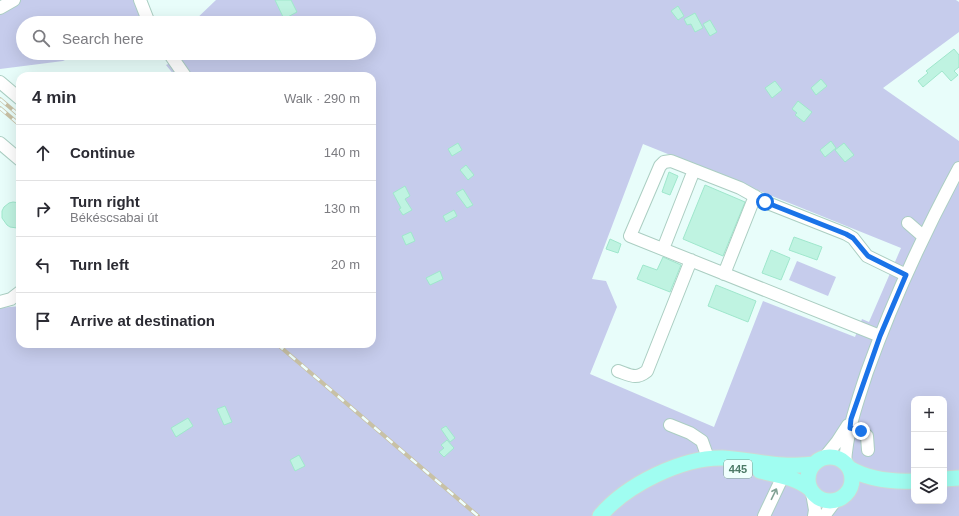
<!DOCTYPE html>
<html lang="en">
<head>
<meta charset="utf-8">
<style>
	body { margin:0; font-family:Helvetica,sans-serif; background:#f2f2f3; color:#2b2b33 }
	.controls { position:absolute; right:12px; bottom:12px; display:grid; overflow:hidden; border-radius:8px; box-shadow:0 4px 16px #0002 }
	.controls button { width:36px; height:36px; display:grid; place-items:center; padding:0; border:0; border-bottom:1px solid #e1e1e2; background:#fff; color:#2b2b33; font:20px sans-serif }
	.stop { position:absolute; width:12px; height:12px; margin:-9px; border:3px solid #1a73e8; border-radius:50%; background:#fff }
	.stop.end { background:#1a73e8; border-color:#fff; box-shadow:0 1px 4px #0008 }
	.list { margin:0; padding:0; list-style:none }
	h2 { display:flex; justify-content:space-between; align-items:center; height:52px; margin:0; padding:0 16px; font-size:17px }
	h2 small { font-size:13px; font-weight:400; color:#7c7c81 }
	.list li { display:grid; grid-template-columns:26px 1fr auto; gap:12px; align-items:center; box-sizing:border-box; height:56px; padding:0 16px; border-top:1px solid #e1e1e2 }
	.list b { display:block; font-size:15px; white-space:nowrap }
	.list p { margin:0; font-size:13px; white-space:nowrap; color:#7c7c81 }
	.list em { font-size:13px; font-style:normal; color:#7c7c81 }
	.icon { flex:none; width:22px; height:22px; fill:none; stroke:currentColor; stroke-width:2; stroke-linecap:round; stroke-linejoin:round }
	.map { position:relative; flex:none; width:959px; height:516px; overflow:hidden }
	.search { position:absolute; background:#fff; box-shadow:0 4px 16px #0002; left:16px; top:16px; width:360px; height:44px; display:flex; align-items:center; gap:10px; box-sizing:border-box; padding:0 14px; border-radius:22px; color:#7c7c81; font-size:15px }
	.panel { position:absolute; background:#fff; box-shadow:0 4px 16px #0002; left:16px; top:72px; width:360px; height:276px; border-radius:12px }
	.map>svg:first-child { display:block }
	.green { fill:#c6ccec; fill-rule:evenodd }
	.building { fill:#bff3e1; stroke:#9fe7cc }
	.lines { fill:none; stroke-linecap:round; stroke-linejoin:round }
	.minor-casing { stroke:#abcec2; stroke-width:14 }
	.major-casing { stroke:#cdd9d4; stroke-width:17 }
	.minor { stroke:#fff; stroke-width:12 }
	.major { stroke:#a0fdf1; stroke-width:15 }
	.rail-casing { stroke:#c8c1a5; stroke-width:4 }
	.rail { stroke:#effffd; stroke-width:2.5; stroke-dasharray:8; stroke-linecap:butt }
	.oneway { stroke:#81a194 }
	.route { stroke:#1a73e8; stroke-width:5 }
	.labels { text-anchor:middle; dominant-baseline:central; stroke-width:3; stroke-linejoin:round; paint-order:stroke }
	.shield { fill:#effffd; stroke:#7ca193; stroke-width:1 }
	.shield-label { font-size:11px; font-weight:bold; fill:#4b7966 }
</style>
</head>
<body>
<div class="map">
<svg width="959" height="516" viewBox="0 0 959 516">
	<rect width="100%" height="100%" fill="#e8fdfa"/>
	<path class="green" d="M0,0H146L152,17L143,23H23V53H78L63,61L0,69Z
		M216,0H956L959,2V32L883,88L959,141V516H0V308L20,306V344H372V76H175L166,65L172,62L165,53H369V23H192ZM643,144L901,248L869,322L862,319L855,337L763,301L714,427L590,374L617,307L606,281L592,279ZM914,399H944V501H914Z
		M797,261L836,277L828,296L789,280Z"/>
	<path class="building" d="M275,0H291L297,12L284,19Z
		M678,6L684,16L678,20L671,11Z
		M695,13L703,28L695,32L691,24L687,25L684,19Z
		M710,20L717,32L710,36L703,24Z
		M954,49L959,55V67L954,71L958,75L951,81L942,71L923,87L918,81L928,73L926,71Z
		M821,79L827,86L816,95L811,88Z
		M775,81L782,90L772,98L765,88Z
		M798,101L812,112L804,122L795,115L797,113L792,109Z
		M831,141L836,148L825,157L820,150Z
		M458,143L462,150L452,156L448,149Z
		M844,143L854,155L845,162L835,150Z
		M466,165L474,175L468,180L460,170Z
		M669,172L678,176L670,195L662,192Z
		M705,185L745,202L723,256L683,239Z
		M405,186L410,196L405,199L412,210L403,215L399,209L401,208L393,193Z
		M463,189L473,205L467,208L456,193Z
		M13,202L20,203V227L17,228L10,227L7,225L2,218V211L4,207L9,203Z
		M454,210L457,216L446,222L443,216Z
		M411,232L415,241L406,245L402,236Z
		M794,237L822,247L817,260L789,250Z
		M610,239L621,244L618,253L606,249Z
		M771,250L790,258L781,280L762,273Z
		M663,257L681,265L670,292L637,279L643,265L657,270Z
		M440,271L443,279L430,285L426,278Z
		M716,285L756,301L748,322L708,306Z
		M225,406L232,422L224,425L217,409Z
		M188,418L193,426L176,437L171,428Z
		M446,426L455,438L450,442L441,429Z
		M447,440L454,448L444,457L439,452L444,448L441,445Z
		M299,455L305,466L295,471L290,460Z"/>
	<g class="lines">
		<g class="minor-casing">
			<path id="minor" d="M140,0L149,23
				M0,8L14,0
				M169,53L185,76
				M0,82L20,99
				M0,143L20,160
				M908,223L924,237
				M663,249L694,170
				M724,274L755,196
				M0,302L11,299L20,292
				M880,336L630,236L660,166L664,162L671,161L740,188L765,202L846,234L853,238L867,256L906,275
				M618,371C630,375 636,380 647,371L691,260
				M670,425L690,433L702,441L708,458
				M850,428L861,431L867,436L868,450
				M824,458L837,442L848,425
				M845,463C847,430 857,403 867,372C892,302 924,233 959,168
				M812,493L815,510L814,516
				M764,516L783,476
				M824,516L836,500"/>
		</g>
		<g class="major-casing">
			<path id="major" d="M808 479a22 22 0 1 1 44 0a22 22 0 1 1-44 0Z
				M849,468C869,480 891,482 914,481
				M760,471C777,475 795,477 809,488
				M944,479L959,478
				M600,516C626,485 682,457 723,458C743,459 763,464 783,465C794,466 803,465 814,464"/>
		</g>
		<use href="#minor" class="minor"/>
		<use href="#major" class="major"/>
		<g class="rail-casing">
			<path id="rail" d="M0,99L20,116
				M0,108L20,125
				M277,344L478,516"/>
		</g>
		<use href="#rail" class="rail"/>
	</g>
	<defs><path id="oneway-shaft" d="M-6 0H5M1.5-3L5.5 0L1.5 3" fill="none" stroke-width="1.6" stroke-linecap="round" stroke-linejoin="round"/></defs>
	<use class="oneway" href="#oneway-shaft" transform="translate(774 494) rotate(-64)"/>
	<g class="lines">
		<path class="route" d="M765,202L846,234L853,238L868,256L906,275L880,336L851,419L850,428L861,431"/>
	</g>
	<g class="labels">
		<rect class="shield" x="724" y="460" width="28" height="18" rx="3"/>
		<g class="shield-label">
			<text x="738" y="469">445</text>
		</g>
	</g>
</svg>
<div class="controls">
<button>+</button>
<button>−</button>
<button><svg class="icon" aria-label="layers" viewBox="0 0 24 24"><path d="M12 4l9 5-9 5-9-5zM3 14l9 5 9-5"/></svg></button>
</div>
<div class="stop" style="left:765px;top:202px"></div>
<div class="stop end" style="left:861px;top:431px"></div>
<div class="search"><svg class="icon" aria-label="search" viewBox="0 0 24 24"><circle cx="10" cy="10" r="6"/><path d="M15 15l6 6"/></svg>Search here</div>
<section class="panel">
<h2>4 min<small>Walk · 290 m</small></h2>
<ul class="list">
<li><svg class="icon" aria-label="ahead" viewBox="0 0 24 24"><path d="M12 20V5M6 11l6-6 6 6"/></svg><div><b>Continue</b></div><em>140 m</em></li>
<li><svg class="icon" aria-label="right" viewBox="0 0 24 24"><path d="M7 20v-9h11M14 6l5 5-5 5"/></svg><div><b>Turn right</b><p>Békéscsabai út</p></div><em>130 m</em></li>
<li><svg class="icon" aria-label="left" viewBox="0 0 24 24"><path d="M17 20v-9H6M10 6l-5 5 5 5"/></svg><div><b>Turn left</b></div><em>20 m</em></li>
<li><svg class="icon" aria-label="arrive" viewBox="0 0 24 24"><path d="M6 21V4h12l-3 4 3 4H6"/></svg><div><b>Arrive at destination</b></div></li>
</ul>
</section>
</div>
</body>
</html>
